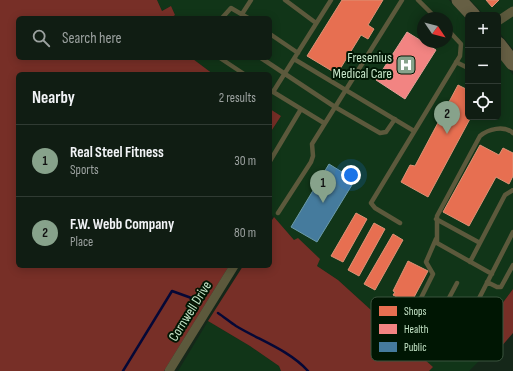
<!DOCTYPE html>
<html lang="en">
<head>
<meta charset="utf-8">
<style>
	body { margin:0; font-family:"Sofia Sans Condensed",sans-serif; background:#1e2a21; color:#f1f3f6 }
	.controls { position:absolute; right:12px; top:12px; display:grid; overflow:hidden; border-radius:6px; box-shadow:0 2px 10px #0003 }
	.controls button { width:36px; height:36px; display:grid; place-items:center; padding:0; border:0; border-bottom:1px solid #303b33; background:#101d13; color:#f1f3f6; font:20px sans-serif }
	.compass { position:absolute; left:417px; top:12px; width:36px; height:36px; border-radius:50%; background:#101d13; box-shadow:0 2px 10px #0003; rotate:125deg }
	.you { position:absolute; left:351px; top:175px; width:14px; height:14px; margin:-10px; border:3px solid #fff; border-radius:50%; background:#1a73e8; box-shadow:0 0 0 6px #1a73e833 }
	.badge { display:grid; place-items:center; width:26px; height:26px; border-radius:50%; background:#87a28b; color:#111; font-size:13px; font-weight:700 }
	.pin { position:absolute; translate:-50% -33px; filter:drop-shadow(0 1px 2px #0008) }
	.pin::after { content:''; position:absolute; top:21px; width:14px; height:12px; background:inherit; clip-path:polygon(0 0,100% 0,50% 100%) }
	.list { margin:0; padding:0; list-style:none }
	h2 { display:flex; justify-content:space-between; align-items:center; height:52px; margin:0; padding:0 16px; font-size:17px }
	h2 small { font-size:13px; font-weight:400; color:#9ca2a0 }
	.list li { display:grid; grid-template-columns:26px 1fr auto; gap:12px; align-items:center; box-sizing:border-box; height:72px; padding:0 16px; border-top:1px solid #303b33 }
	.list b { display:block; font-size:15px; white-space:nowrap }
	.list p { margin:0; font-size:13px; white-space:nowrap; color:#9ca2a0 }
	.list em { font-size:13px; font-style:normal; color:#9ca2a0 }
	.icon { flex:none; width:22px; height:22px; fill:none; stroke:currentColor; stroke-width:2; stroke-linecap:round; stroke-linejoin:round }
	.map { position:relative; flex:none; width:513px; height:371px; overflow:hidden }
	.search { position:absolute; background:#101d13; box-shadow:0 2px 10px #0003; left:16px; top:16px; width:256px; height:44px; display:flex; align-items:center; gap:10px; box-sizing:border-box; padding:0 14px; border-radius:6px; color:#9ca2a0; font-size:15px }
	.panel { position:absolute; background:#101d13; box-shadow:0 2px 10px #0003; left:16px; top:72px; width:256px; height:196px; border-radius:6px }
	.map>svg:first-child { display:block }
	.built { fill:#113518; fill-rule:evenodd }
	.green { fill:#772f27 }
	.shops { fill:#e76f51; stroke:#dd9275 }
	.health { fill:#f28482; stroke:#e4a197 }
	.public { fill:#457b9d; stroke:#6b9baa }
	.lines { fill:none; stroke-linecap:round; stroke-linejoin:round }
	.stream { stroke:#050836; stroke-width:2.5 }
	.service { stroke:#5c593c; stroke-width:4.5 }
	.minor { stroke:#5c593c; stroke-width:9 }
	.primary { stroke:#665f44; stroke-width:15 }
	.labels { text-anchor:middle; dominant-baseline:central; stroke-width:4; stroke-linejoin:round; paint-order:stroke }
	.poi-label { font-size:14px; fill:#c5e5c8; stroke:#001603; text-anchor:end }
	.street-label { font-size:14px; fill:#c5e5c8; stroke:#001603 }
	.key { fill:#001603; stroke:#3b543e; stroke-width:1 }
	.key-label { font-size:11px; fill:#c5e5c8 }
</style>
</head>
<body>
<div class="map">
<svg width="513" height="371" viewBox="0 0 513 371">
	<rect width="100%" height="100%" fill="#152719"/>
	<path class="built" d="M157,0H449L468,20V117H498V55L513,75V289L485,327L497,338L500,348L481,359L469,371H429L433,367L389,349L392,339L371,310L338,280L317,266L270,213V133L281,116L270,109V74H213L193,59L188,58H270V18H171L175,15L171,6L162,11ZM423,18H447V42H423Z
		M470,0H513V49L498,31V15H484Z
		M208,321L250,346L279,366L281,371H178Z"/>
	<path class="green" d="M0,0H157L162,11L171,6L175,15L171,18H18V58H188L193,59L213,74H18V266H229L164,371H0Z
		M270,109L281,116L270,133Z
		M274,217L294,240L298,238L320,259L317,266L338,280L371,310L381,297L402,317L389,349L402,355L415,351L433,367L429,371H281L279,366L250,346L208,321L243,266H270V223Z
		M513,289V333L500,348L497,338L485,327Z"/>
	<path class="shops" d="M342,0H383L368,25L374,29L368,39L361,35L337,74L307,56Z
		M486,0H499L492,7Z
		M458,85L468,90V117H471L428,197L401,182L410,165L415,166Z
		M480,145L499,155L503,148L513,153V176L509,184L496,177L469,226L443,212Z
		M356,213L367,219L343,262L331,256Z
		M374,223L385,229L359,276L348,270Z
		M393,234L403,240L375,290L364,284Z
		M408,261L428,271L412,301L410,300L408,303L393,295L395,292L393,291Z"/>
	<path class="health" d="M407,32L436,50L405,99L376,80Z"/>
	<path class="public" d="M329,164L355,180L317,242L291,227Z"/>
	<g class="lines">
		<path class="stream" d="M218,313C224,317 230,322 236,326C259,340 289,350 308,371
			M123,371L172,291L197,300"/>
		<path class="service" d="M285,0L316,23
			M418,0L436,18
			M242,14L251,0
			M222,18L231,8L248,18
			M270,34L298,53
			M220,58L244,74
			M261,58L335,107L380,133L386,132L395,119
			M294,59L414,131
			M456,62L468,68
			M270,90L324,123
			M273,92L331,0
			M270,161L301,109
			M278,213L311,162L313,156L312,144L402,0
			M436,219L480,243
			M400,223L375,208L371,203L460,56L461,44L447,29
			M436,239L426,262L433,274L404,332L406,337L422,345L425,343L457,283
			M470,262L505,195L513,190
			M492,274L437,243V216L480,136C488,129 504,125 513,133
			M487,282L497,287H501L513,265
			M420,300L460,321L465,322L469,318L513,232"/>
		<path class="minor" d="M498,21L513,11
			M169,371L234,266"/>
		<path class="primary" d="M459,0L473,15
			M498,44L513,63"/>
	</g>
	<defs>
		<g id="hospital-square" transform="scale(1)"><rect x="-9" y="-9" width="18" height="18" rx="4" fill="#87a28b" stroke="#001603"/><path d="M-5-5h3v3.5h4V-5h3V5h-3V1.5h-4V5h-3Z" fill="#fff"/></g>
	</defs>
	<g fill-rule="evenodd">
		<use href="#hospital-square" x="406" y="65"/>
	</g>
	<g class="labels">
		<g class="poi-label">
			<text x="392" y="57">Fresenius<tspan x="392" dy="16">Medical Care</tspan></text>
		</g>
		<g class="street-label">
			<text transform="translate(190 311) rotate(-58)">Cornwell Drive</text>
		</g>
	</g>
	<rect x="371" y="297" width="132" height="64" rx="6" class="key"/>
	<rect x="379" y="306" width="18" height="10" fill="#e76f51"/>
	<rect x="379" y="324" width="18" height="10" fill="#f28482"/>
	<rect x="379" y="342" width="18" height="10" fill="#457b9d"/>
	<g class="key-label">
		<text x="404" y="315">Shops</text>
		<text x="404" y="333">Health</text>
		<text x="404" y="351">Public</text>
	</g>
</svg>
<div class="controls">
<button>+</button>
<button>−</button>
<button><svg class="icon" aria-label="locate" viewBox="0 0 24 24"><circle cx="12" cy="12" r="6"/><path d="M12 2v4M12 18v4M2 12h4M18 12h4"/></svg></button>
</div>
<svg class="compass" viewBox="-18 -18 36 36"><path d="M0-13l5 13h-10z" fill="#e53935"/><path d="M0 13l5-13h-10z" fill="#9ca2a0"/></svg>
<div class="you"></div>
<div class="pin badge" style="left:323px;top:203px">1</div>
<div class="pin badge" style="left:447px;top:134px">2</div>
<div class="search"><svg class="icon" aria-label="search" viewBox="0 0 24 24"><circle cx="10" cy="10" r="6"/><path d="M15 15l6 6"/></svg>Search here</div>
<section class="panel">
<h2>Nearby<small>2 results</small></h2>
<ul class="list">
<li><span class="badge">1</span><div><b>Real Steel Fitness</b><p>Sports</p></div><em>30 m</em></li>
<li><span class="badge">2</span><div><b>F.W. Webb Company</b><p>Place</p></div><em>80 m</em></li>
</ul>
</section>
</div>
</body>
</html>
